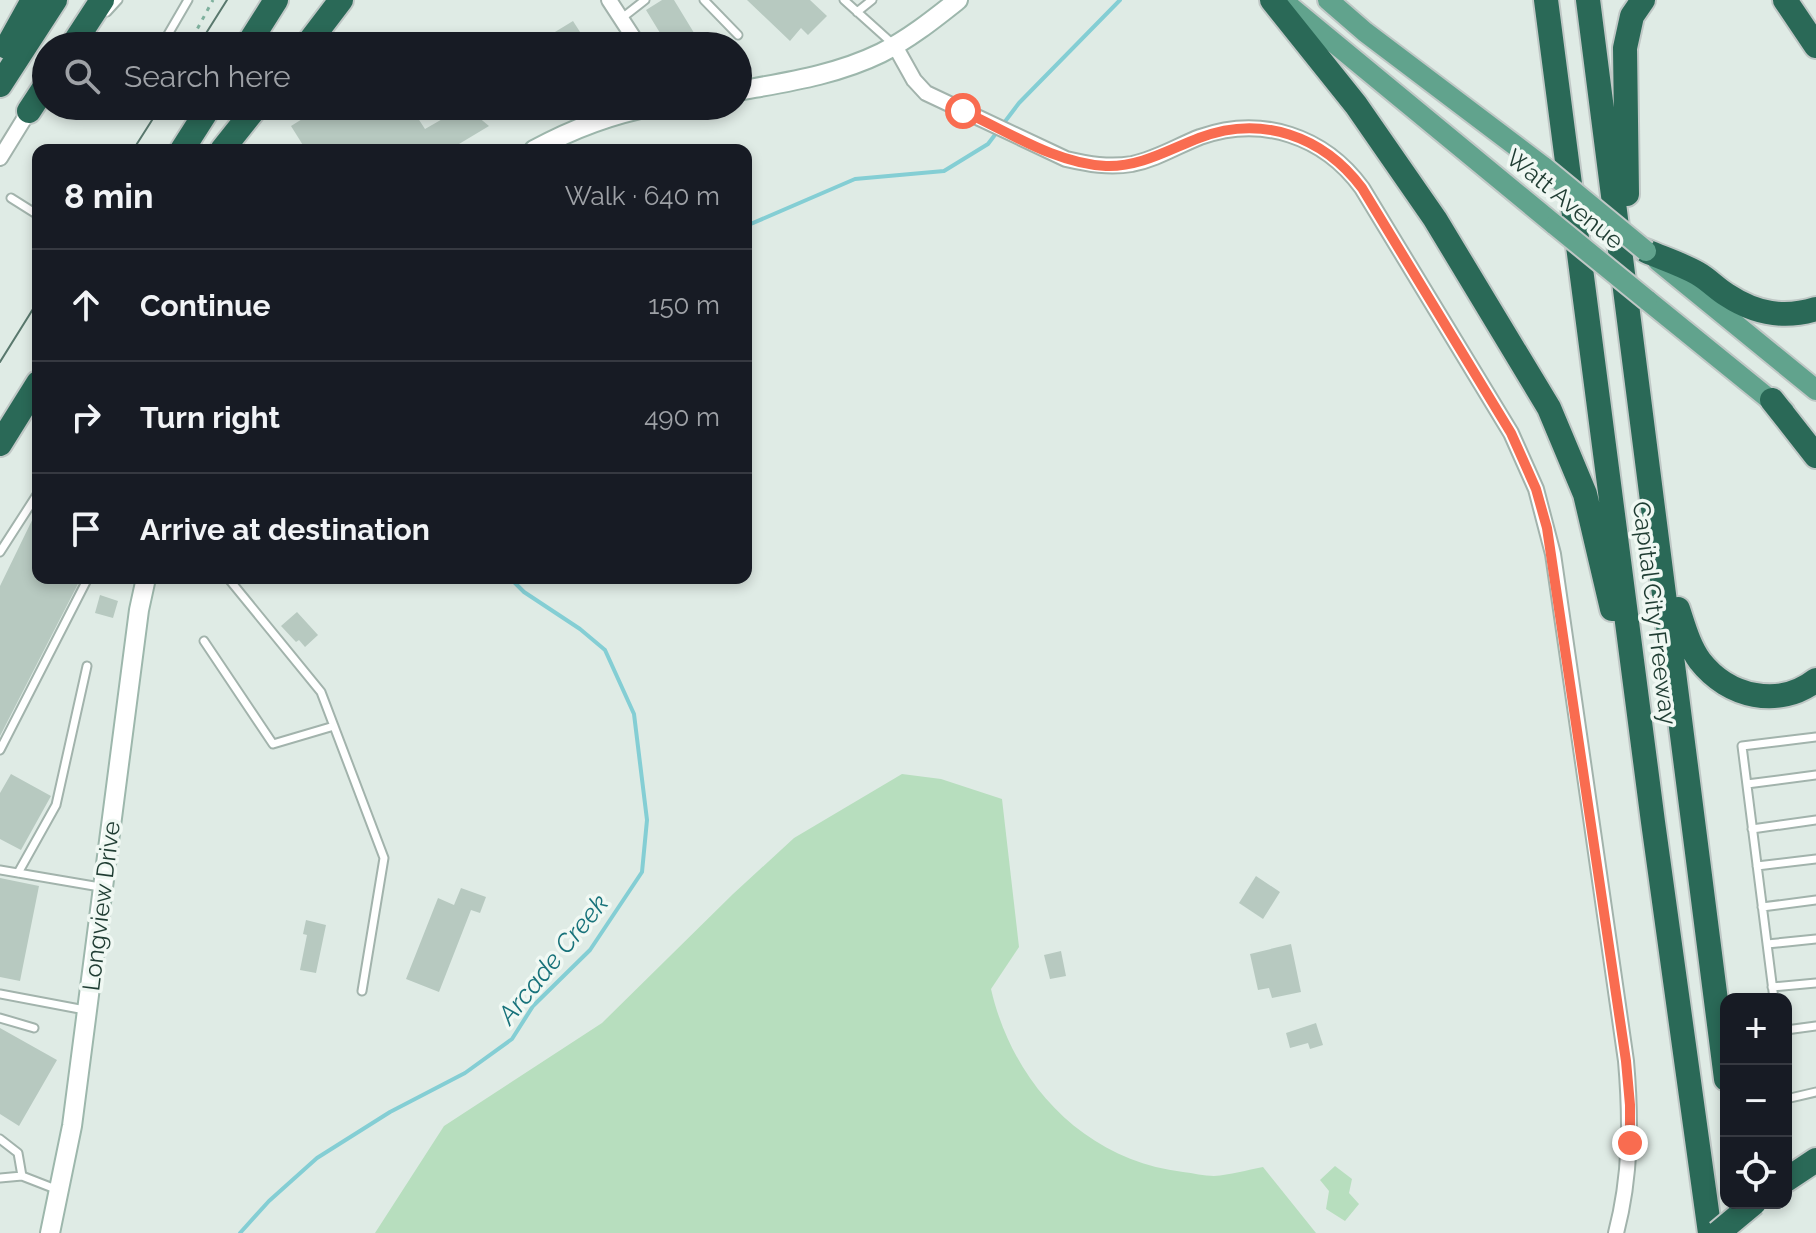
<!DOCTYPE html>
<html lang="en">
<head>
<meta charset="utf-8">
<style>
	body { margin:0; font-family:Raleway,sans-serif; background:#242831; color:#f1f3f6 }
	.controls { position:absolute; right:24px; bottom:24px; display:grid; overflow:hidden; border-radius:16px; box-shadow:0 4px 12px #0003 }
	.controls button { width:72px; height:72px; display:grid; place-items:center; padding:0; border:0; border-bottom:2px solid #363941; background:#171b24; color:#f1f3f6; font:40px sans-serif }
	.stop { position:absolute; width:24px; height:24px; margin:-18px; border:6px solid #f96c50; border-radius:50%; background:#fff }
	.stop.end { background:#f96c50; border-color:#fff; box-shadow:0 2px 8px #0008 }
	.list { margin:0; padding:0; list-style:none }
	h2 { display:flex; justify-content:space-between; align-items:center; height:104px; margin:0; padding:0 32px; font-size:34px }
	h2 small { font-size:26px; font-weight:400; color:#9ea1a6 }
	.list li { display:grid; grid-template-columns:52px 1fr auto; gap:24px; align-items:center; box-sizing:border-box; height:112px; padding:0 32px; border-top:2px solid #363941 }
	.list b { display:block; font-size:30px; white-space:nowrap }
	.list em { font-size:26px; font-style:normal; color:#9ea1a6 }
	.icon { flex:none; width:44px; height:44px; fill:none; stroke:currentColor; stroke-width:2; stroke-linecap:round; stroke-linejoin:round }
	.map { position:relative; flex:none; width:1816px; height:1233px; overflow:hidden }
	.search { position:absolute; background:#171b24; box-shadow:0 4px 12px #0003; left:32px; top:32px; width:720px; height:88px; display:flex; align-items:center; gap:20px; box-sizing:border-box; padding:0 28px; border-radius:44px; color:#9ea1a6; font-size:30px }
	.panel { position:absolute; background:#171b24; box-shadow:0 4px 12px #0003; left:32px; top:144px; width:720px; height:440px; border-radius:16px }
	.map>svg:first-child { display:block }
	.green { fill:#b7debe }
	.lines { fill:none; stroke-linecap:round; stroke-linejoin:round }
	.stream { stroke:#84ced4; stroke-width:4 }
	.building { fill:#b7c9c0 }
	.lane-casing { stroke:#a2b3ac; stroke-width:11 }
	.street-casing { stroke:#a2b3ac; stroke-width:18 }
	.secondary-casing { stroke:#9db7ac; stroke-width:22 }
	.primary-casing { stroke:#c0c8c6; stroke-width:24 }
	.highway-casing { stroke:#c0c8c6; stroke-width:28 }
	.path { stroke:#7eb09d; stroke-width:3; stroke-dasharray:4 6; stroke-linecap:butt }
	.lane { stroke:#fff; stroke-width:7 }
	.street { stroke:#fff; stroke-width:14 }
	.secondary { stroke:#fff; stroke-width:18 }
	.primary { stroke:#61a38d; stroke-width:20 }
	.highway { stroke:#2a6957; stroke-width:24 }
	.tram { stroke:#59786d; stroke-width:2 }
	.primary-bridge-casing { stroke:#c0c8c6; stroke-width:24; stroke-linecap:butt }
	.highway-bridge-casing { stroke:#c0c8c6; stroke-width:28; stroke-linecap:butt }
	.primary-bridge { stroke:#61a38d; stroke-width:20 }
	.highway-bridge { stroke:#2a6957; stroke-width:24 }
	.route { stroke:#f96c50; stroke-width:10 }
	.labels { text-anchor:middle; dominant-baseline:central; stroke-width:7; stroke-linejoin:round; paint-order:stroke }
	.street-label { font-size:24px; fill:#1f3c32; stroke:#f0f8f3 }
	.water-label { font-size:26px; font-style:italic; fill:#17727a; stroke:#f0f8f3 }
</style>
</head>
<body>
<div class="map">
<svg width="1816" height="1233" viewBox="0 0 1816 1233">
	<rect width="100%" height="100%" fill="#dfebe5"/>
	<path class="green" d="M902,774L941,779L1002,799L1019,947L991,989C1013,1084 1084,1160 1183,1172C1193,1173 1204,1176 1214,1176C1230,1175 1247,1170 1263,1167L1316,1233H375L444,1126L602,1023L733,894L794,838Z
		M1335,1166L1352,1179L1349,1193L1359,1204L1345,1221L1326,1209L1329,1191L1320,1180Z"/>
	<g class="lines">
		<path class="stream" d="M746,226L855,179L944,171L988,144L1019,103L1120,0
			M240,1233L269,1201L317,1158L390,1112L465,1073L512,1039L533,1006L590,950L642,872L647,820L634,714L605,650L580,629L524,592L510,578"/>
	</g>
	<path class="building" d="M662,0H674L702,46H668L646,10Z
		M747,0H810L827,16L808,35L801,28L790,41Z
		M573,21L589,46H532Z
		M312,106H410L425,129L465,106L489,126L449,150H306L291,126L315,111Z
		M38,508V578H81L0,736V586Z
		M100,595L118,601L113,618L95,613Z
		M297,612L318,635L305,647L299,640L296,642L281,626Z
		M11,774L51,796L21,850L0,839V793Z
		M1256,876L1280,892L1263,919L1239,903Z
		M0,878L39,886L20,981L0,977Z
		M461,888L486,897L480,913L471,910L439,992L406,979L438,898L454,905Z
		M306,920L326,925L316,973L300,970L307,935L303,934Z
		M1291,944L1301,992L1272,998L1269,988L1258,990L1250,954Z
		M1061,951L1066,976L1050,979L1044,955Z
		M1316,1023L1323,1045L1310,1049L1308,1043L1290,1048L1286,1033Z
		M0,1028L57,1060L19,1126L0,1114Z"/>
	<g class="lines">
		<g class="lane-casing">
			<path id="lane" d="M704,0L738,35
				M844,0L893,44
				M107,12L118,0
				M857,12L872,0
				M622,18L645,0
				M163,43L188,0
				M11,198L38,215
				M0,552L38,493
				M228,578L321,692L384,858L362,991
				M204,641L273,744L334,726
				M0,750L88,578
				M1747,784L1816,775
				M1752,829L1816,820
				M1757,866L1816,859
				M0,870L100,887
				M18,873L56,805L87,666
				M1762,907L1816,900
				M1767,944L1816,939
				M1772,987L1816,983
				M0,994L85,1010
				M1774,999L1742,746L1816,737
				M0,1018L34,1028
				M1786,1030L1816,1026
				M1786,1099L1816,1092
				M0,1139L18,1153L22,1176
				M0,1178L22,1176L58,1190"/>
		</g>
		<g class="street-casing">
			<path id="street" d="M609,0L639,46
				M895,46L914,80L926,93L1066,159C1088,164 1109,168 1132,164C1157,159 1177,146 1200,137C1262,115 1324,136 1362,188L1511,433L1536,489L1553,554L1626,1061C1631,1119 1631,1176 1616,1233
				M0,158L29,111"/>
		</g>
		<g class="secondary-casing">
			<path id="secondary" d="M738,91C787,82 836,75 881,53C909,39 934,19 958,0
				M534,150C572,129 612,114 655,106
				M50,1233L72,1126L139,610L146,578"/>
		</g>
		<g class="primary-casing">
			<path id="primary" d="M1282,0L1555,225
				M1328,0L1365,32L1545,168
				M1658,261L1816,390
				M1647,300L1784,411"/>
		</g>
		<g class="highway-casing">
			<path id="highway" d="M1272,0L1356,105L1435,219L1549,408L1585,494L1612,609
				M1546,0L1653,822L1710,1233
				M1588,0L1726,1079
				M1785,0L1816,46
				M72,46L102,0
				M247,46L276,0
				M306,46L341,0
				M7,47L33,0
				M0,85L55,0
				M29,111L46,85
				M182,150L210,106
				M222,150L257,106
				M1627,194L1625,48L1632,16L1643,0
				M1646,251C1662,258 1681,264 1697,273C1708,279 1717,289 1727,295C1756,314 1784,319 1816,309
				M1772,400L1816,456
				M0,444L38,383
				M1678,609C1684,627 1689,646 1700,661C1728,697 1779,709 1816,680
				M1786,1180L1816,1160"/>
		</g>
		<path class="path" d="M188,46L213,0"/>
		<use href="#lane" class="lane"/>
		<use href="#street" class="street"/>
		<use href="#secondary" class="secondary"/>
		<use href="#primary" class="primary"/>
		<use href="#highway" class="highway"/>
		<path class="tram" d="M198,46L227,0
			M133,150L161,106
			M0,362L38,301"/>
		<g class="primary-bridge-casing">
			<path id="primary-bridge" d="M1545,168L1646,251
				M1555,225L1647,300"/>
		</g>
		<g class="highway-bridge-casing">
			<path id="highway-bridge" d="M1718,1233L1754,1203"/>
		</g>
		<use href="#primary-bridge" class="primary-bridge"/>
		<use href="#highway-bridge" class="highway-bridge"/>
	</g>
	<g class="lines">
		<path class="route" d="M963,111C1007,131 1056,164 1106,166C1140,167 1168,150 1199,138C1261,114 1323,136 1362,188L1511,433L1536,489L1547,528L1626,1061L1630,1105V1143"/>
	</g>
	<g class="labels">
		<g class="street-label">
			<text transform="translate(1565 199) rotate(39)">Watt Avenue</text>
			<text transform="translate(1655 613) rotate(83)">Capital City Freeway</text>
			<text transform="translate(101 906) rotate(-83)">Longview Drive</text>
		</g>
		<g class="water-label">
			<text transform="translate(553 959) rotate(-51)">Arcade Creek</text>
		</g>
	</g>
</svg>
<div class="controls">
<button>+</button>
<button>−</button>
<button><svg class="icon" aria-label="locate" viewBox="0 0 24 24"><circle cx="12" cy="12" r="6"/><path d="M12 2v4M12 18v4M2 12h4M18 12h4"/></svg></button>
</div>
<div class="stop" style="left:963px;top:111px"></div>
<div class="stop end" style="left:1630px;top:1143px"></div>
<div class="search"><svg class="icon" aria-label="search" viewBox="0 0 24 24"><circle cx="10" cy="10" r="6"/><path d="M15 15l6 6"/></svg>Search here</div>
<section class="panel">
<h2>8 min<small>Walk · 640 m</small></h2>
<ul class="list">
<li><svg class="icon" aria-label="ahead" viewBox="0 0 24 24"><path d="M12 20V5M6 11l6-6 6 6"/></svg><div><b>Continue</b></div><em>150 m</em></li>
<li><svg class="icon" aria-label="right" viewBox="0 0 24 24"><path d="M7 20v-9h11M14 6l5 5-5 5"/></svg><div><b>Turn right</b></div><em>490 m</em></li>
<li><svg class="icon" aria-label="arrive" viewBox="0 0 24 24"><path d="M6 21V4h12l-3 4 3 4H6"/></svg><div><b>Arrive at destination</b></div></li>
</ul>
</section>
</div>
</body>
</html>
